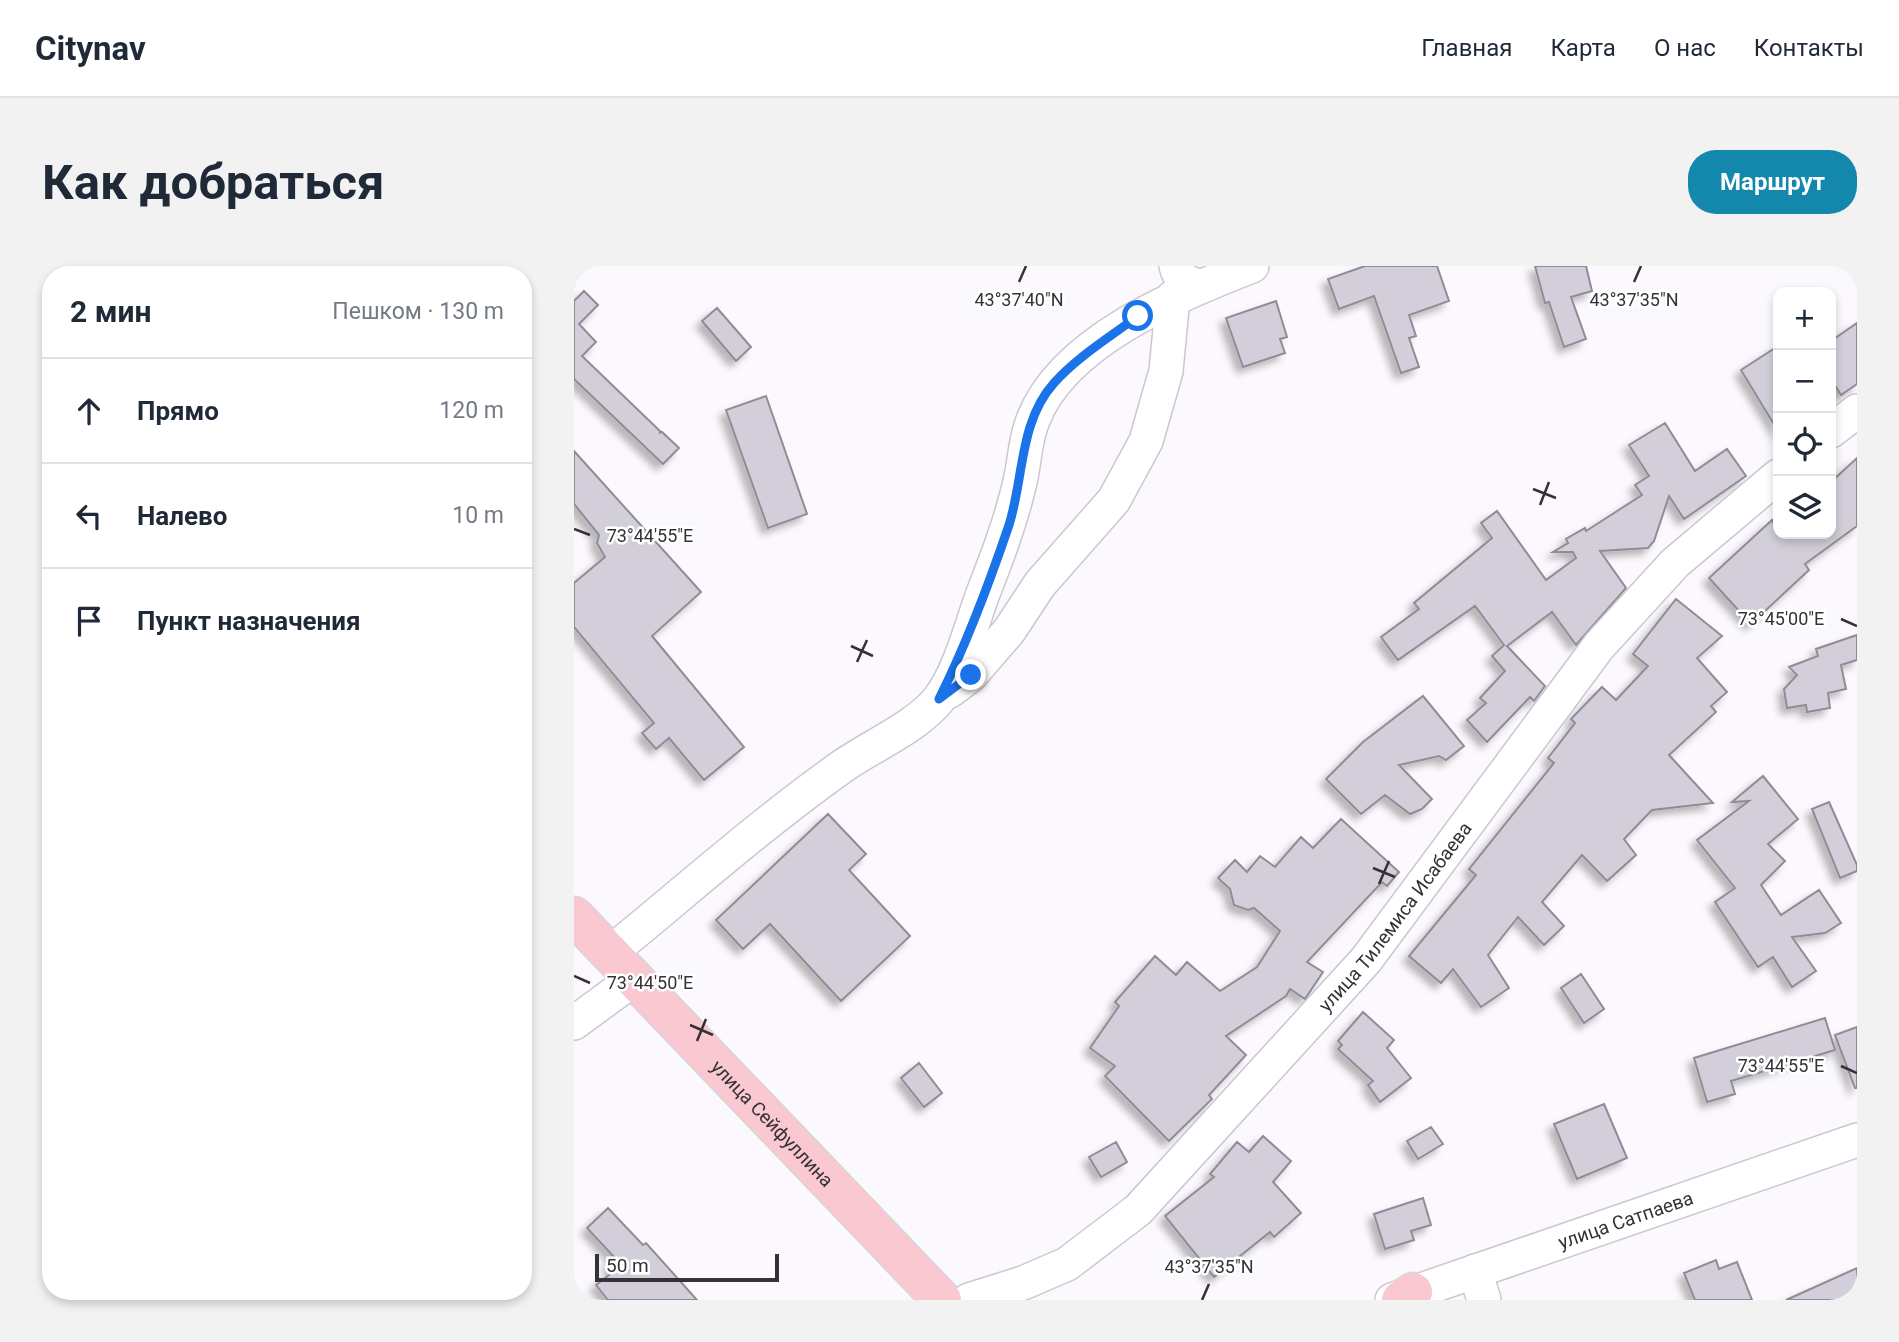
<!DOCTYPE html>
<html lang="ru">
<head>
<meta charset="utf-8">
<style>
	body { margin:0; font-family:Roboto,sans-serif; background:#f2f2f3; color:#1f2937 }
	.controls { position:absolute; right:21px; top:21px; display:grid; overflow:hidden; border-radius:14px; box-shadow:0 4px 10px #0003 }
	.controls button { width:63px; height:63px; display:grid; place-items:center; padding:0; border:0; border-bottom:2px solid #e0e1e3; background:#fff; color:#1f2937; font:35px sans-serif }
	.scale { position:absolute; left:21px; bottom:18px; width:184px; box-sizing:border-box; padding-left:7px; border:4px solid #353236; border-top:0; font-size:19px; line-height:24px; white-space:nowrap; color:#353236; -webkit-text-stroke:5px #fff; paint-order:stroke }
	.stop { position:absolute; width:21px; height:21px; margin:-16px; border:5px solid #1a73e8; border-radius:50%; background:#fff }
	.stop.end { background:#1a73e8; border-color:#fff; box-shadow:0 2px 7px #0008 }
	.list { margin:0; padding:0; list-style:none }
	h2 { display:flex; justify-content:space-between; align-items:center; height:91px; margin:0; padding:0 28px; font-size:30px }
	h2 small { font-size:23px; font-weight:400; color:#747a83 }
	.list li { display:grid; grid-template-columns:46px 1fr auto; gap:21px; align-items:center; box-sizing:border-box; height:105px; padding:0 28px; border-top:2px solid #e0e1e3 }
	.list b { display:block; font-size:26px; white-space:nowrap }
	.list em { font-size:23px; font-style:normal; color:#747a83 }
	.icon { flex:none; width:38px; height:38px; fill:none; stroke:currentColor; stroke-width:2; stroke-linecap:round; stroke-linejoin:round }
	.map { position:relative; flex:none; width:1283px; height:1034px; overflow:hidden; border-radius:28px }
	header { display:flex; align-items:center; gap:42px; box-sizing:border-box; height:98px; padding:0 35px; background:#fff; border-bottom:2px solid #e0e1e3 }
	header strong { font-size:33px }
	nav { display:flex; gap:38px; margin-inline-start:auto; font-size:24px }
	.intro { display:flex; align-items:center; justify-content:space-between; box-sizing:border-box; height:168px; padding:0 42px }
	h1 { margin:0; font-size:49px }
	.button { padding:18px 32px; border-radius:28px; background:#1388ac; color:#fff; font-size:24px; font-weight:700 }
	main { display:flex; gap:42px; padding:0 42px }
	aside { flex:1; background:#fff; border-radius:28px; box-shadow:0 4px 10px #0003 }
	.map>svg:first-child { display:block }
	.building { fill:#d3cfda; stroke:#908c96; stroke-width:2; filter:url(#shadow) }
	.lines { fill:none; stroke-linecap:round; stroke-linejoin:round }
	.minor-casing { stroke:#cdc6d0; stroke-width:36 }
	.major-casing { stroke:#d7d6d7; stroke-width:41 }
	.minor { stroke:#fff; stroke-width:33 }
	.major { stroke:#fac8d0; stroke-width:38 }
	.route { stroke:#1a73e8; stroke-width:9 }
	.ticks { fill:none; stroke:#353236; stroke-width:2.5 }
	.labels { text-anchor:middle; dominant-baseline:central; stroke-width:5; stroke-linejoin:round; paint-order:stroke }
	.street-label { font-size:19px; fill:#353236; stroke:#fff }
	.ticks-label { font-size:18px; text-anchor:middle; fill:#353236; stroke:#fff; stroke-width:5; stroke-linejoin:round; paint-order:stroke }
</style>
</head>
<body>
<header>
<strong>Citynav</strong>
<nav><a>Главная</a><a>Карта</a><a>О нас</a><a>Контакты</a></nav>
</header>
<div class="intro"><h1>Как добраться</h1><a class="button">Маршрут</a></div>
<main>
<aside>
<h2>2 мин<small>Пешком · 130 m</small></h2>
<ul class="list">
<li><svg class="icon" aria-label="ahead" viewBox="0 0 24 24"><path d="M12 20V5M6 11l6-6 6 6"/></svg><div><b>Прямо</b></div><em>120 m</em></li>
<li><svg class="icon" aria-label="left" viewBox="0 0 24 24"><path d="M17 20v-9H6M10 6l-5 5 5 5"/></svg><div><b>Налево</b></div><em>10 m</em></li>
<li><svg class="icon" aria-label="arrive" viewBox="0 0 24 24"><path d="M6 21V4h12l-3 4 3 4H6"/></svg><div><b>Пункт назначения</b></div></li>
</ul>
</aside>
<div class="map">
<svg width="1283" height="1034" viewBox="0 0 1283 1034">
	<defs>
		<filter id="shadow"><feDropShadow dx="-6" dy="6" stdDeviation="3.5" flood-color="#0004"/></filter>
	</defs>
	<rect width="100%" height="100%" fill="#fcf9fe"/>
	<path class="building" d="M791,0H863L875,35L835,49L842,70L835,72L845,101L827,107L800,30L765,43L754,13Z
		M961,0H1012L1018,25L997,31L1012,73L990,81L975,36L971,37Z
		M10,25L24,39L5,58L22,76L8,90L87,166L85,167L88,166L105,182L89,198L0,113V35Z
		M702,35L713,71L706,73L711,87L669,101L652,52Z
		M143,42L177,81L162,95L128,55Z
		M1283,57V118L1267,129L1257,113V75Z
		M1204,80V165L1167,104Z
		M192,130L233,248L194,262L152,144Z
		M1091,157L1121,205L1153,183L1172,210L1110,253L1095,230L1080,275L1074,282L1026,285L1052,322L1002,379L978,346L933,380L971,420L960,435L956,431L913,476L893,454L912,437L906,432L931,405L918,390L930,379L901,340L824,394L807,371L845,343L840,337L918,272L907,257L923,245L972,314L1002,292L999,286H979L994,277L992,273L1011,262L1012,265L1068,229L1061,219L1075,210L1055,179Z
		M0,185L127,326L78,370L170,481L130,514L95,472L82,483L68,467L80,457L0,361V317L31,291L23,277L25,269L0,238Z
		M1283,192V260L1231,298L1235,304L1177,358L1135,312L1198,254L1204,268H1257V216Z
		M1102,333L1148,370L1123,392L1153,426L1137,440L1142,446L1095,489L1139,537L1078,544L1050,573L1062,589L1033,615L1008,589L968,636L990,660L970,679L944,651L914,689L935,722L907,741L879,703L867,717L835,690L902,609L895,603L980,497L974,492L1001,457L997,453L1028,421L1042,434L1074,400L1059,388Z
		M1283,369V394L1267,399L1272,423L1254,427L1256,442L1233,446L1232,439L1213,442L1210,423L1223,409L1215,401L1244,390L1242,383Z
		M849,430L890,480L872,494L865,490L825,499L858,533L848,543L836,548L811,529L787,548L752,513L789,476Z
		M1189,510L1224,553L1194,578L1211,595L1187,619L1207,649L1245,624L1267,657L1251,667L1218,671L1242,705L1218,721L1199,691L1184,701L1141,636L1161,622L1123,574L1175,535L1158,536Z
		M1255,536L1283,599V605L1266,612L1238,543Z
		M254,548L292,588L275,604L336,670L267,735L196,658L169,683L142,654Z
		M767,553L825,606L813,620L808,616L733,696L749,706L731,733L716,723L712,730L652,770L672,789L635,829L638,833L595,875L531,810L541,800L516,782L545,740L541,736L581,690L602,709L613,696L646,725L683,701L706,665L680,642L674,644L660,639L656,623L644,612L661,594L673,606L686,590L701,601L727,571L739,582Z
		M1007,708L1030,743L1010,757L987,722Z
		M789,746L820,774L813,782L837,812L806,836L794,819L799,815L764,783L768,779L764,775Z
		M1251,752L1261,784L1157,815L1161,828L1133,836L1120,792Z
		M1283,761V822H1281L1261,769Z
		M345,797L368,827L350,841L327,812Z
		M1030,838L1053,892L1003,913L980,858Z
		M857,861L869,878L844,893L833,875Z
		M689,870L717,895L699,916L727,947L700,971L696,966L640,1011L591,950L640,911L636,908L663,876L675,886Z
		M542,876L553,896L527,911L515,891Z
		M849,932L857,959L837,965L840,974L811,983L800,948Z
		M34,942L69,979L72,977L123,1034H34L22,1019L40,1005L34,998L41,992L13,962Z
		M1142,994L1145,1003L1163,996L1178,1034H1121L1110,1007Z
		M1283,1002V1034H1212Z"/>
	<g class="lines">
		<g class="minor-casing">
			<g id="minor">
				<path d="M602,0C605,13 614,18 627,20"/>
				<path d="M1257,165L1283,145"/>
				<path d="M376,425L397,409L435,365L466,318L540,234L572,175L592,105L599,31"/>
				<path d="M36,687C112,625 186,559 266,502C295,481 343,461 365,433C385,407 397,361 408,330C422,294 436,258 445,220C451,198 450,176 459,154C489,75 605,28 678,0"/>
				<path d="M0,757L60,713"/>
				<path d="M901,1005L910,1034"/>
				<path id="s1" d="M395,1034L449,1017L493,998L564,944L792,694L1025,380L1101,297L1204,210"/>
				<path id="s2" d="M818,1034L1283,874"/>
			</g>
		</g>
		<g class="major-casing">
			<g id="major">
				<path id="s3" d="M0,650L368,1034"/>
				<path d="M827,1034L839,1026"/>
			</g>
		</g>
		<use href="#minor" class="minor"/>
		<use href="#major" class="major"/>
	</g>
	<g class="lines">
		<path class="route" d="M397,409L365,433C393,377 415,318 435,259C450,212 445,156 480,117C503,91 536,71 564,50"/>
	</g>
	<path class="ticks" d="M445,16L452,0M1060,16L1067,0M959,223L982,232M966,239L975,216M0,263L16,269M1267,353L1283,360M277,380L299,390M283,396L293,374M799,602L821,611M805,618L815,595M0,710L16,717M116,759L139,769M123,775L132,753M1267,800L1283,807M628,1034L635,1018"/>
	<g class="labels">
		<g class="street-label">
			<text stroke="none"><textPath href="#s1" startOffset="584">улица Тилемиса Исабаева</textPath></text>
			<text stroke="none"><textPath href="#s3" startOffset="287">улица Сейфуллина</textPath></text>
			<text stroke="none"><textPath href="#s2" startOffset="247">улица Сатпаева</textPath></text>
		</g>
	</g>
	<g class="ticks-label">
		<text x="445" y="40">43°37'40"N</text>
		<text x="1060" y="40">43°37'35"N</text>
		<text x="76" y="276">73°44'55"E</text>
		<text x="1207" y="359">73°45'00"E</text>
		<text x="76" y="723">73°44'50"E</text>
		<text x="1207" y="806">73°44'55"E</text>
		<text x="635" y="1007">43°37'35"N</text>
	</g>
</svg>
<div class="controls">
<button>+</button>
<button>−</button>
<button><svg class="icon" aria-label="locate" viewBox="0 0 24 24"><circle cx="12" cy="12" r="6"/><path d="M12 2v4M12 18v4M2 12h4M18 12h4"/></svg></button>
<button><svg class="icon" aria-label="layers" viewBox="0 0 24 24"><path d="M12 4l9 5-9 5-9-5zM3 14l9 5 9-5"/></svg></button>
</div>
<div class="scale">50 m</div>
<div class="stop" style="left:564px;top:50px"></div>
<div class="stop end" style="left:397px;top:409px"></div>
</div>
</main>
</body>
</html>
